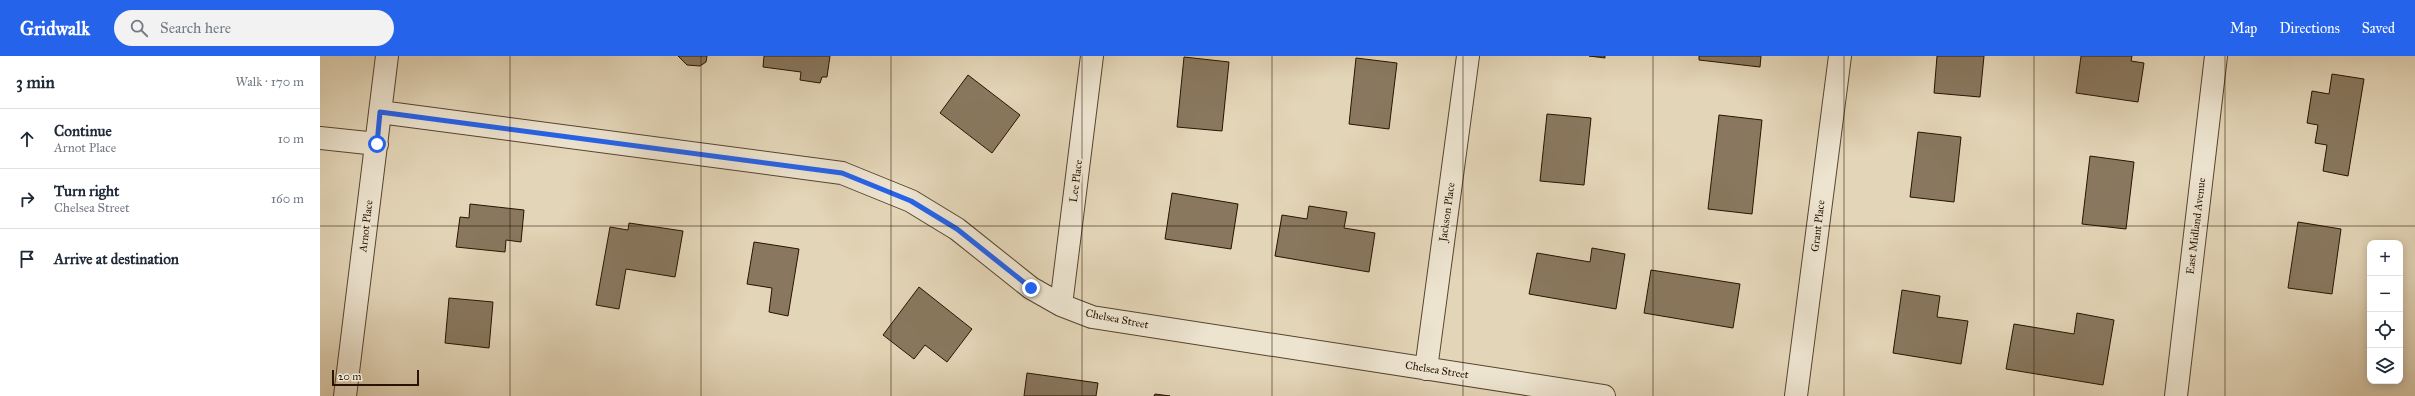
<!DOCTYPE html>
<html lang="en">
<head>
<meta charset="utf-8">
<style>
	body { margin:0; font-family:"IM FELL Great Primer",serif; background:#f2f2f3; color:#1f2937 }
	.controls { position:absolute; right:12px; bottom:12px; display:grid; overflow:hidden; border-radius:8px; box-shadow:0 2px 10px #0003 }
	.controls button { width:36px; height:36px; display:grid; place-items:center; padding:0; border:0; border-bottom:1px solid #e0e1e3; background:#fff; color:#1f2937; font:20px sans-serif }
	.scale { position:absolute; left:12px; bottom:10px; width:87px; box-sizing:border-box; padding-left:4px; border:2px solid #271300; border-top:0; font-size:11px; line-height:14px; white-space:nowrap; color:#271300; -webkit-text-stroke:3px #ede4d0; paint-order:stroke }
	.stop { position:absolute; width:12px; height:12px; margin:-9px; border:3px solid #2563eb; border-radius:50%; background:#fff }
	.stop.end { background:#2563eb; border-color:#fff; box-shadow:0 1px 4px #0008 }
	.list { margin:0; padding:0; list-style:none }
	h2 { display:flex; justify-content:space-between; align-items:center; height:52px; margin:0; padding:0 16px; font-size:17px }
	h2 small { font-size:13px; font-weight:400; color:#747a83 }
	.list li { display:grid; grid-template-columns:26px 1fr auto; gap:12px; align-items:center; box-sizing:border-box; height:60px; padding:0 16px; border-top:1px solid #e0e1e3 }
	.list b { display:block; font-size:15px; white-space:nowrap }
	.list p { margin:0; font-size:13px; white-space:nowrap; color:#747a83 }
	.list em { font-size:13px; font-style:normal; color:#747a83 }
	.icon { flex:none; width:22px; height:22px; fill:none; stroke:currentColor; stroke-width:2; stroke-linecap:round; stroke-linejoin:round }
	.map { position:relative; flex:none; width:2095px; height:340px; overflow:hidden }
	header { display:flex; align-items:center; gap:24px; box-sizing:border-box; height:56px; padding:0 20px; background:#2563eb; color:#fff }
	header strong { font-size:19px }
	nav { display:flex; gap:22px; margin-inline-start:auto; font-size:14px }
	.search { width:280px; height:36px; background:#f2f2f3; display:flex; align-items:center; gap:10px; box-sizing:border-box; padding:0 14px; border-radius:22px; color:#747a83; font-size:15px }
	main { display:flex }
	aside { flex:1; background:#fff }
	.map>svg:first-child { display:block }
	.building { fill:#89785f; stroke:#271300 }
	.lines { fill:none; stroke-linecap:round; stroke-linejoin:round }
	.minor-casing { stroke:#56442e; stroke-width:24 }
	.minor { stroke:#ede4d0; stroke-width:22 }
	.route { stroke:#2563eb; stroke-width:5 }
	.grid { fill:none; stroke:#271300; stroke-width:1; stroke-opacity:0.55 }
	.labels { text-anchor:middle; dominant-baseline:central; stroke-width:4; stroke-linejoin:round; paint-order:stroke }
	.street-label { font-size:11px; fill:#271300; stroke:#ede4d0 }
</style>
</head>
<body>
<header>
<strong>Gridwalk</strong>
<div class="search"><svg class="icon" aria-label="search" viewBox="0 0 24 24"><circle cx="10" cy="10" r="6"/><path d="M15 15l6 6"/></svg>Search here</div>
<nav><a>Map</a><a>Directions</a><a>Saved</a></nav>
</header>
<main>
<aside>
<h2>3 min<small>Walk · 170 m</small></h2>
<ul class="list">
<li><svg class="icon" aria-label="ahead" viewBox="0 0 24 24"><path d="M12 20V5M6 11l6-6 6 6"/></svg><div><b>Continue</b><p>Arnot Place</p></div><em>10 m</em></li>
<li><svg class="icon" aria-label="right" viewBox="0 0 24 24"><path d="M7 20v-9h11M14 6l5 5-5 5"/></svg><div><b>Turn right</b><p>Chelsea Street</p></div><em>160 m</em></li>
<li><svg class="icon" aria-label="arrive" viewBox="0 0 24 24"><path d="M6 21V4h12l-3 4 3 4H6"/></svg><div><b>Arrive at destination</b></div></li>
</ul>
</aside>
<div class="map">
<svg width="2095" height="340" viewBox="0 0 2095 340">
	<rect width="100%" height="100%" fill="#e3d5b7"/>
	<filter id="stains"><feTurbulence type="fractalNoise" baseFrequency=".005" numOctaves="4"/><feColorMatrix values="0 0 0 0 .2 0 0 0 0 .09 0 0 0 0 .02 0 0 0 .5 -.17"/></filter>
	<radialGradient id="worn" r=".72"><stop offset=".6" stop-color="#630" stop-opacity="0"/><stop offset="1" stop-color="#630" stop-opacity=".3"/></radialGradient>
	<path class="building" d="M358,0H387L386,6L380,10L367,9Z
		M444,0H510L507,21H502L500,27L480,24L481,16L443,11Z
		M1269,0H1285V2Z
		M1379,0H1441L1440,11L1379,4Z
		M1617,0H1664L1660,41L1614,37Z
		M1761,0H1812L1811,5L1824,7L1818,46L1756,37Z
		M864,1L909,6L902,75L857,71Z
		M1036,2L1077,7L1069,73L1029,68Z
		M2012,18L2044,23L2028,120L2003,115L2007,89L1995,87L1998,69L1987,67L1992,35L2009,38Z
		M648,19L700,59L672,97L620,57Z
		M1227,58L1271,62L1264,129L1220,125Z
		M1399,59L1442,64L1432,158L1388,153Z
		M1598,76L1641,81L1634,146L1590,141Z
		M1770,100L1814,106L1806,173L1762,168Z
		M852,137L918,148L911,193L845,183Z
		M150,148L204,154L201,186L186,184L185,196L136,191L140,161L149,162Z
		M989,150L1027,156L1024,172L1055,177L1049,216L955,200L962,159L987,163Z
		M1978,166L2021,173L2012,238L1968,232Z
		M309,167L363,175L355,221L306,213L299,253L276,249L290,171L308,174Z
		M434,186L479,193L468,260L449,256L452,232L427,228Z
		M1272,192L1305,198L1296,253L1209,238L1217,197L1270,206Z
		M1331,214L1420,228L1413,272L1324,257Z
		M599,231L652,273L627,306L605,289L594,303L563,279Z
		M1582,234L1620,240L1617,261L1648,265L1641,308L1573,297Z
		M129,242L173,246L169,292L125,287Z
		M1757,257L1794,264L1783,329L1686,313L1694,268L1754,278Z
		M707,317L778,327L776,340H704Z
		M835,338L850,340H834Z"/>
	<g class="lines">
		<g class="minor-casing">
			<path id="minor" d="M60,56L522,117L591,145L637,173L711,232L741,249L772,261L1284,340
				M0,82L57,88
				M741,249L772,0
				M1106,313L1148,0
				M25,340L67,0
				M1476,340L1520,0
				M1856,340L1896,0"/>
		</g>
		<use href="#minor" class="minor"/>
	</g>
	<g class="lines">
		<path class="route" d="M57,88L60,56L522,117L591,145L637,173L711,232"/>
	</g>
	<path class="grid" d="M190,0V340M381,0V340M571,0V340M762,0V340M952,0V340M1143,0V340M1333,0V340M1524,0V340M1714,0V340M1905,0V340M0,170H2095"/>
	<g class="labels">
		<g class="street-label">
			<text transform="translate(756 125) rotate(-83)">Lee Place</text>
			<text transform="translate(1127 156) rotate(-82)">Jackson Place</text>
			<text transform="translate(46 170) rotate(-83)">Arnot Place</text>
			<text transform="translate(1498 170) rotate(-83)">Grant Place</text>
			<text transform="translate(1876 170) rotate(-83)">East Midland Avenue</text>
			<text transform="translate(797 263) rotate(11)">Chelsea Street</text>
			<text transform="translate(1117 314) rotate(9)">Chelsea Street</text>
		</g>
	</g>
	<rect width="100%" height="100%" filter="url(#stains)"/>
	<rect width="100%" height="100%" fill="url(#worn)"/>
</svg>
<div class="controls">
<button>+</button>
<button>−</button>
<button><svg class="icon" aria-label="locate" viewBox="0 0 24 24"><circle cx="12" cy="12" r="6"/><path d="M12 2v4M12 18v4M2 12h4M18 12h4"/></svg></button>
<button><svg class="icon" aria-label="layers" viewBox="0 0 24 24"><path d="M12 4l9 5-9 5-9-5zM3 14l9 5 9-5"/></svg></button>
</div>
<div class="scale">20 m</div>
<div class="stop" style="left:57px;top:88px"></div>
<div class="stop end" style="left:711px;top:232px"></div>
</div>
</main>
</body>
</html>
